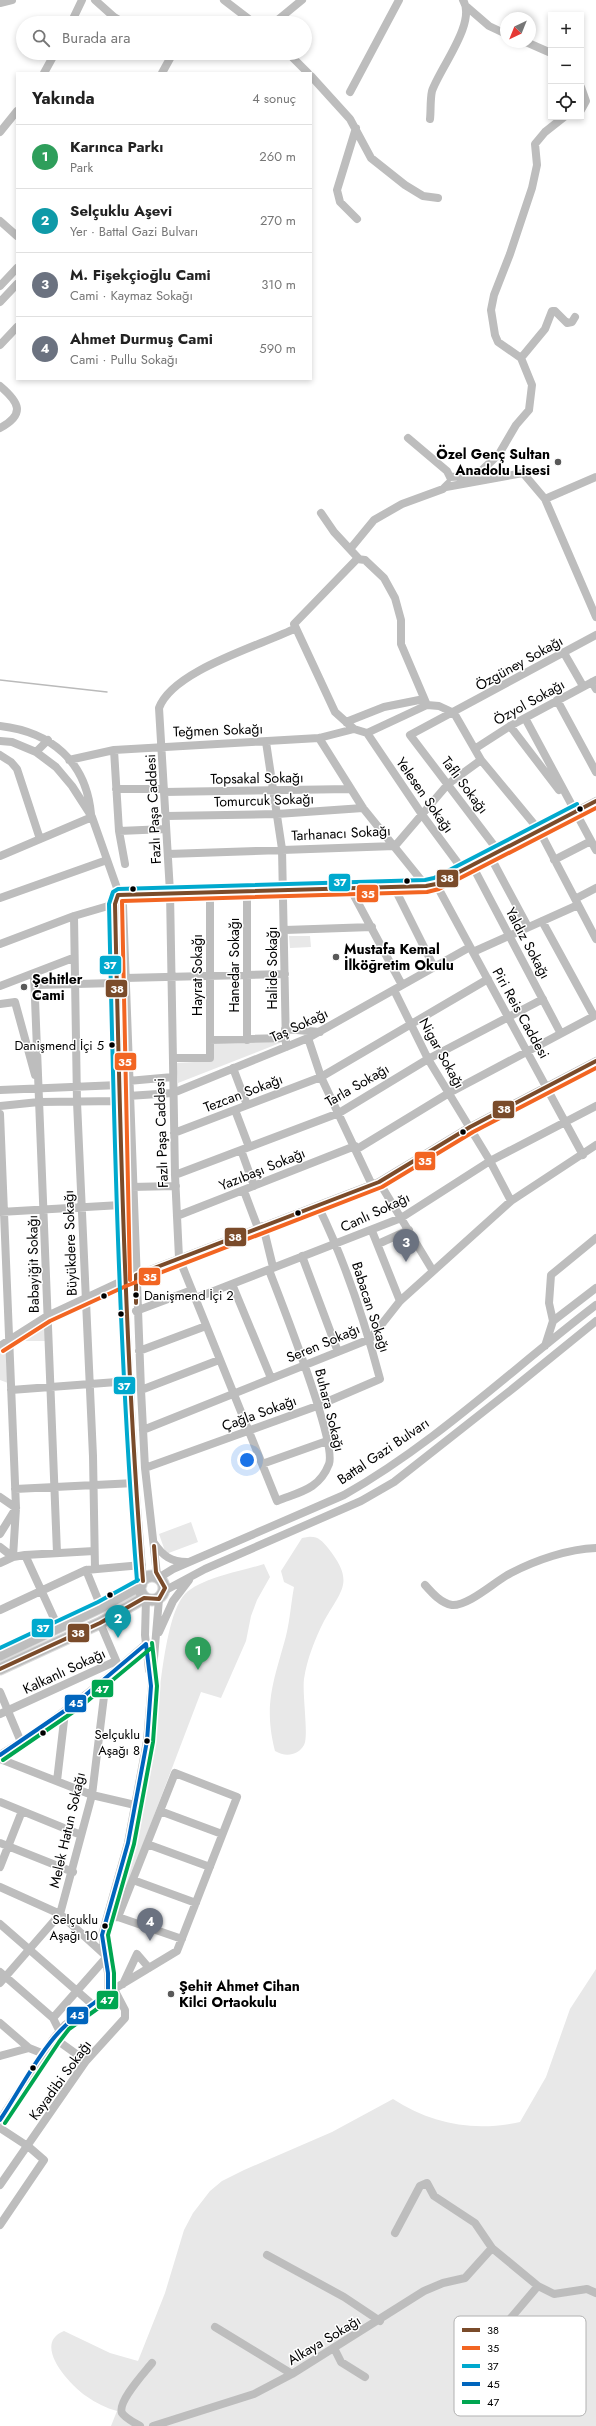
<!DOCTYPE html>
<html lang="tr">
<head>
<meta charset="utf-8">
<style>
	body { margin:0; font-family:Jost,sans-serif; background:#f2f2f2; color:#222 }
	.controls { position:absolute; right:12px; top:12px; display:grid; overflow:hidden; border-radius:0px; box-shadow:0 2px 6px #0003 }
	.controls button { width:36px; height:36px; display:grid; place-items:center; padding:0; border:0; border-bottom:1px solid #e0e0e0; background:#fff; color:#222; font:20px sans-serif }
	.compass { position:absolute; left:500px; top:12px; width:36px; height:36px; border-radius:50%; background:#fff; box-shadow:0 2px 6px #0003; rotate:223deg }
	.you { position:absolute; left:247px; top:1460px; width:14px; height:14px; margin:-10px; border:3px solid #fff; border-radius:50%; background:#1a73e8; box-shadow:0 0 0 6px #1a73e833 }
	.badge { display:grid; place-items:center; width:26px; height:26px; border-radius:50%; background:#0f766e; color:#fff; font-size:13px; font-weight:700 }
	.pin { position:absolute; translate:-50% -33px; filter:drop-shadow(0 1px 2px #0008) }
	.pin::after { content:''; position:absolute; top:21px; width:14px; height:12px; background:inherit; clip-path:polygon(0 0,100% 0,50% 100%) }
	.list { margin:0; padding:0; list-style:none }
	h2 { display:flex; justify-content:space-between; align-items:center; height:52px; margin:0; padding:0 16px; font-size:17px }
	h2 small { font-size:13px; font-weight:400; color:#767676 }
	.list li { display:grid; grid-template-columns:26px 1fr auto; gap:12px; align-items:center; box-sizing:border-box; height:64px; padding:0 16px; border-top:1px solid #e0e0e0 }
	.list b { display:block; font-size:15px; white-space:nowrap }
	.list p { margin:0; font-size:13px; white-space:nowrap; color:#767676 }
	.list em { font-size:13px; font-style:normal; color:#767676 }
	.icon { flex:none; width:22px; height:22px; fill:none; stroke:currentColor; stroke-width:2; stroke-linecap:round; stroke-linejoin:round }
	.map { position:relative; flex:none; width:596px; height:2426px; overflow:hidden }
	.search { position:absolute; background:#fff; box-shadow:0 2px 6px #0003; left:16px; top:16px; width:296px; height:44px; display:flex; align-items:center; gap:10px; box-sizing:border-box; padding:0 14px; border-radius:22px; color:#767676; font-size:15px }
	.panel { position:absolute; background:#fff; box-shadow:0 2px 6px #0003; left:16px; top:72px; width:296px; height:308px; border-radius:0px }
	.map>svg:first-child { display:block }
	.green { fill:#e8e8e8 }
	.lines { fill:none; stroke-linecap:round; stroke-linejoin:round }
	.stream { stroke:#bababa; stroke-width:1.5 }
	.major-casing { stroke:#dbdbdb; stroke-width:13 }
	.minor { stroke:#bdbdbd; stroke-width:8 }
	.major { stroke:#bdbdbd; stroke-width:11 }
	.bus-1-casing { stroke:#fff; stroke-width:7 }
	.bus-2-casing { stroke:#fff; stroke-width:7 }
	.bus-3-casing { stroke:#fff; stroke-width:7 }
	.bus-4-casing { stroke:#fff; stroke-width:7 }
	.bus-5-casing { stroke:#fff; stroke-width:7 }
	.bus-1 { stroke:#7a4b2a; stroke-width:4 }
	.bus-2 { stroke:#f26522; stroke-width:4 }
	.bus-3 { stroke:#00a9ce; stroke-width:4 }
	.bus-4 { stroke:#0065bd; stroke-width:4 }
	.bus-5 { stroke:#00a651; stroke-width:4 }
	.poi-dot { fill:#595959; stroke:#fff; stroke-width:1.5 }
	.bus-dot { fill:#000; stroke:#fff; stroke-width:1.5 }
	.labels { text-anchor:middle; dominant-baseline:central; stroke-width:3; stroke-linejoin:round; paint-order:stroke }
	.bus-label { font-size:13px; fill:#000; stroke:#fff; text-anchor:end }
	.poi-label { font-size:14px; font-weight:bold; fill:#000; stroke:#fff; text-anchor:start }
	.street-label { font-size:14px; fill:#000; stroke:#fff }
	.key { fill:#fff; stroke:#b2b2b2; stroke-width:1 }
	.key-label { font-size:11px; fill:#000 }
	.line-badge { stroke:#fff; stroke-width:1.5 }
	.badge-label { font-size:11px; text-anchor:middle; font-weight:bold; fill:#fff }
</style>
</head>
<body>
<div class="map">
<svg width="596" height="2426" viewBox="0 0 596 2426">
	<rect width="100%" height="100%" fill="#fff"/>
	<path class="green" d="M289,936H310L311,947L290,948Z
		M280,1041V1043L178,1083L176,1063L213,1061L214,1043Z
		M44,1321L47,1341H16V1339Z
		M7,1343L8,1383L0,1380V1347Z
		M191,1522L198,1542L166,1554L159,1534Z
		M308,1537C318,1536 322,1541 328,1548C355,1582 342,1589 324,1621C315,1639 307,1659 304,1679C302,1694 309,1737 304,1745C298,1756 285,1757 275,1751C263,1704 274,1681 286,1636C290,1620 291,1603 294,1587L284,1582L281,1571L302,1538Z
		M264,1564L270,1577L257,1600L251,1616L246,1641L221,1698L201,1692L118,1910L115,1914C128,1862 143,1810 152,1757C158,1721 162,1618 185,1594C201,1578 242,1571 264,1564Z
		M596,1969V2426H111L117,2411C106,2408 96,2403 86,2396C71,2386 31,2344 64,2331L110,2353L138,2361L165,2293L184,2230L193,2213L210,2191L222,2181L244,2170L332,2132L393,2099C431,2124 474,2132 520,2122L546,2077L570,2009Z"/>
	<g class="lines">
		<path class="stream" d="M0,680L107,692"/>
		<g class="major-casing">
			<path id="major" d="M140 1588a12 12 0 1 1 24 0a12 12 0 1 1-24 0Z
				M0,1655L101,1607L141,1585
				M0,1669L100,1623L144,1598"/>
		</g>
		<path class="minor" d="M95,0L114,17L124,23
			M224,0L254,23
			M0,3L12,0
			M467,7L489,26L506,34
			M71,23L82,0
			M274,23L302,0
			M526,42L551,53
			M288,53L308,73
			M44,73L55,53
			M162,73L173,53
			M311,76L350,119L371,158L405,185L423,196L438,198
			M581,87L586,101L581,110
			M350,92L399,0
			M430,119C431,111 430,100 432,91C440,68 477,22 463,0
			M356,128L337,190L340,202L357,219
			M0,132L17,111
			M0,221L17,236
			M0,286L17,268
			M0,302L17,284
			M0,345L17,327
			M521,358L498,342L495,335L491,310L494,295L510,254L532,188L537,165L535,144L545,132L564,117
			M521,358L545,329L552,311H555L567,323L572,322L575,317
			M0,386C19,402 26,414 0,428
			M408,438L447,471L450,477
			M450,477L468,476L479,473L499,454L516,425L529,410L532,385L521,358
			M446,487L523,473L545,499L596,617
			M545,499L596,477
			M321,513L334,532L359,559
			M351,548L374,520L402,504L443,489L448,484
			M564,653L583,686
			M592,682L596,689
			M557,700L596,772
			M525,718L596,850
			M346,722L384,707L424,699
			M0,726C51,732 86,761 91,814
			M510,726L559,790
			M354,729L335,712L294,624L357,559L365,560L384,578L395,598L401,620V644L427,705
			M367,733L427,705L439,706L454,713L481,760L539,830L596,939
			M367,733L423,816L463,870
			M319,738L363,808L426,886
			M0,741L12,742L36,752L56,767L72,786L92,817L123,905L141,1390L145,1468L157,1575
			M266,742L282,849L286,1047
			M476,748L510,726L596,680
			M114,750L119,831L125,864
			M36,752L48,740
			M0,755L11,762L17,769L40,839
			M69,760L114,750L319,738L354,729L367,733
			M116,789H164
			M164,792L351,789
			M166,816L277,814L363,808
			M119,831L166,829
			M499,852L410,735L596,635
			M168,854L395,846L448,784L481,760
			M0,856L92,817
			M490,856L528,927
			M554,860L591,841
			M472,865L560,1032
			M436,884L583,1155
			M394,887L434,967
			M350,888L402,985
			M118,895L115,904L124,1280L135,1483L143,1581
			M118,895L170,892L426,886L436,884L596,801
			M0,898L107,860
			M575,899L596,888
			M74,916L77,1102L93,1456L95,1569
			M542,921L594,1016
			M285,930L372,927
			M0,944L74,916L115,904
			M473,952L578,905
			M34,974L57,1553
			M125,978L285,974
			M36,985L116,983
			M0,986L73,958
			M394,990L428,1059L490,1161L511,1201
			M0,1004L15,1002L35,1075
			M285,1029L320,1032
			M308,1038L321,1077L372,1185
			M210,1040L286,1038
			M247,1040V890
			M173,1058H210V891
			M233,1068L247,1105
			M128,1081L173,1077
			M0,1090L119,1085
			M128,1096L173,1093L308,1038L470,947
			M0,1106L39,1102L119,1101
			M235,1110L249,1147
			M0,1114L16,1508L13,1557
			M174,1133L321,1077L488,979
			M357,1149L449,1093L596,1015
			M241,1150L254,1186
			M175,1175L339,1113L428,1059L543,999
			M379,1182L433,1271
			M131,1187L176,1186
			M244,1191L258,1228
			M0,1212L121,1205
			M177,1216L355,1146
			M263,1226L273,1267
			M372,1231L400,1301
			M378,1244L409,1230
			M302,1256L338,1352
			M269,1270C280,1299 337,1442 329,1464C319,1490 299,1492 277,1501L179,1258L175,1175L170,892L159,708C173,670 260,646 296,628
			M232,1284L271,1378
			M196,1298L401,1218L490,1161L596,1106
			M136,1311L192,1290
			M553,1321L596,1288
			M0,1346L47,1316L124,1280L379,1182L470,1127L596,1061
			M545,1346L553,1321L549,1303L551,1275L596,1238
			M139,1351L206,1326
			M11,1390L130,1381
			M141,1390L219,1360
			M143,1430L370,1339L400,1301L511,1201L596,1145
			M262,1464L327,1441
			M145,1468L317,1406L380,1379C364,1319 345,1261 318,1206
			M15,1489L135,1483
			M0,1497L16,1508L0,1534
			M154,1543C163,1556 171,1562 187,1562
			M0,1547L13,1557
			M25,1555L94,1551
			M0,1563L13,1557L25,1555L58,1627
			M86,1570L101,1607
			M160,1577L173,1569L344,1495C436,1443 512,1369 596,1305
			M425,1585C433,1594 441,1603 452,1605C469,1606 495,1581 511,1573C536,1560 568,1549 596,1548
			M164,1591L205,1569L361,1501L394,1482L516,1386L596,1321
			M146,1599L145,1635L149,1670
			M0,1610L86,1570L142,1565
			M100,1623L118,1665
			M159,1632L173,1601L189,1580
			M0,1692L21,1742
			M0,1714L116,1661
			M0,1755C53,1723 100,1685 146,1644
			M0,1759L92,1795L135,1805
			M57,1781L65,1712
			M0,1802L81,1835
			M160,1811L222,1834
			M0,1843L73,1872
			M147,1844L210,1867
			M0,1867L22,1811
			M133,1880L196,1903
			M0,1887L60,1914L104,1954
			M118,1917L182,1939
			M107,1918L118,1917L175,1773L237,1797L177,1951L114,1989L109,1988
			M0,1924L93,2005
			M0,1972L53,2018L60,2032
			M0,1983L60,1914L92,1795L106,1680
			M123,1984L137,1954L149,1968
			M53,2018L105,1959
			M0,2023L29,2048
			M54,2038L86,2061
			M0,2056L29,2048L44,2054
			M0,2120L54,2038L65,2025L100,2000L108,1991V1973L102,1935L128,1843L147,1741L159,1599
			M0,2128L29,2147L44,2160L0,2225
			M0,2185L86,2061L125,2018V2010L114,1989
			M395,2233L420,2186L427,2183L434,2196L475,2223L492,2248L538,2286L554,2294L587,2289L596,2293
			M267,2255L344,2297L380,2321
			M215,2327L292,2374
			M499,2332L538,2286
			M334,2348L341,2362L365,2377
			M140,2426C135,2423 125,2418 122,2413C117,2402 145,2372 152,2363
			M153,2426L254,2394L292,2374L424,2291L443,2283L465,2278L492,2248"/>
		<use href="#major" class="major"/>
		<g class="bus-1-casing">
			<path id="bus-1" d="M136,1303V1275L379,1182L470,1127L596,1061
				M143,1581C125,1356 120,1130 115,904L118,895L426,886L436,884L596,801
				M0,1669L100,1623L144,1598L159,1599L165,1588L156,1572L154,1546"/>
		</g>
		<g class="bus-2-casing">
			<path id="bus-2" d="M130,1280L122,901L427,892L439,889L596,808
				M3,1351L50,1321L126,1286L382,1187L473,1132L596,1068"/>
		</g>
		<g class="bus-3-casing">
			<path id="bus-3" d="M137,1581C119,1356 114,1130 109,904L113,892L118,889L425,880L434,878L577,804
				M0,1648L98,1602L138,1580"/>
		</g>
		<g class="bus-4-casing">
			<path id="bus-4" d="M0,1755L76,1703L146,1644
				M0,2120C18,2093 42,2047 65,2026C78,2012 95,2005 108,1991V1973L102,1935L128,1843L147,1741L151,1686L146,1644"/>
		</g>
		<g class="bus-5-casing">
			<path id="bus-5" d="M3,1760L79,1708L150,1649
				M5,2123L59,2042L69,2029L104,2004L114,1992V1973L108,1935L134,1844L153,1742L157,1686L152,1643"/>
		</g>
		<use href="#bus-1" class="bus-1"/>
		<use href="#bus-2" class="bus-2"/>
		<use href="#bus-3" class="bus-3"/>
		<use href="#bus-4" class="bus-4"/>
		<use href="#bus-5" class="bus-5"/>
	</g>
	<g class="poi-dot">
		<circle cx="558" cy="462" r="4"/>
		<circle cx="336" cy="957" r="4"/>
		<circle cx="24" cy="987" r="4"/>
		<circle cx="171" cy="1994" r="4"/>
	</g>
	<g class="bus-dot">
		<circle cx="580" cy="809" r="3.5"/>
		<circle cx="407" cy="881" r="3.5"/>
		<circle cx="133" cy="889" r="3.5"/>
		<circle cx="112" cy="1045" r="3.5"/>
		<circle cx="463" cy="1132" r="3.5"/>
		<circle cx="298" cy="1213" r="3.5"/>
		<circle cx="136" cy="1295" r="3.5"/>
		<circle cx="104" cy="1296" r="3.5"/>
		<circle cx="121" cy="1314" r="3.5"/>
		<circle cx="110" cy="1595" r="3.5"/>
		<circle cx="43" cy="1733" r="3.5"/>
		<circle cx="147" cy="1741" r="3.5"/>
		<circle cx="105" cy="1926" r="3.5"/>
		<circle cx="33" cy="2068" r="3.5"/>
	</g>
	<g class="labels">
		<g class="bus-label">
			<text x="104" y="1045">Danişmend İçi 5</text>
			<text x="144" y="1295" text-anchor="start">Danişmend İçi 2</text>
			<text x="140" y="1734">Selçuklu<tspan x="140" dy="16">Aşağı 8</tspan></text>
			<text x="98" y="1919">Selçuklu<tspan x="98" dy="16">Aşağı 10</tspan></text>
		</g>
		<g class="poi-label">
			<text x="550" y="454" text-anchor="end">Özel Genç Sultan<tspan x="550" dy="16">Anadolu Lisesi</tspan></text>
			<text x="344" y="949">Mustafa Kemal<tspan x="344" dy="16">İlköğretim Okulu</tspan></text>
			<text x="32" y="979">Şehitler<tspan x="32" dy="16">Cami</tspan></text>
			<text x="179" y="1986">Şehit Ahmet Cihan<tspan x="179" dy="16">Kilci Ortaokulu</tspan></text>
		</g>
		<g class="street-label">
			<text transform="translate(519 663) rotate(-29)">Özgüney Sokağı</text>
			<text transform="translate(529 702) rotate(-29)">Özyol Sokağı</text>
			<text transform="translate(218 730) rotate(-2)">Teğmen Sokağı</text>
			<text transform="translate(257 778) rotate(-1)">Topsakal Sokağı</text>
			<text transform="translate(465 785) rotate(53)">Taflı Sokağı</text>
			<text transform="translate(425 795) rotate(55)">Yelesen Sokağı</text>
			<text transform="translate(264 800) rotate(-2)">Tomurcuk Sokağı</text>
			<text transform="translate(153 809) rotate(-93)">Fazlı Paşa Caddesi</text>
			<text transform="translate(341 833) rotate(-3)">Tarhanacı Sokağı</text>
			<text transform="translate(528 943) rotate(62)">Yaldız Sokağı</text>
			<text transform="translate(234 965) rotate(-90)">Hanedar Sokağı</text>
			<text transform="translate(272 968) rotate(-90)">Halide Sokağı</text>
			<text transform="translate(197 975) rotate(-90)">Hayrat Sokağı</text>
			<text transform="translate(521 1013) rotate(61)">Piri Reis Caddesi</text>
			<text transform="translate(299 1025) rotate(-25)">Taş Sokağı</text>
			<text transform="translate(442 1053) rotate(61)">Nigar Sokağı</text>
			<text transform="translate(357 1085) rotate(-30)">Tarla Sokağı</text>
			<text transform="translate(243 1093) rotate(-21)">Tezcan Sokağı</text>
			<text transform="translate(161 1133) rotate(-92)">Fazlı Paşa Caddesi</text>
			<text transform="translate(262 1169) rotate(-22)">Yazıbaşı Sokağı</text>
			<text transform="translate(375 1212) rotate(-25)">Canlı Sokağı</text>
			<text transform="translate(70 1243) rotate(-92)">Büyükdere Sokağı</text>
			<text transform="translate(33 1264) rotate(-91)">Babayiğit Sokağı</text>
			<text transform="translate(371 1307) rotate(72)">Babacan Sokağı</text>
			<text transform="translate(323 1343) rotate(-23)">Seren Sokağı</text>
			<text transform="translate(330 1410) rotate(76)">Buhara Sokağı</text>
			<text transform="translate(259 1413) rotate(-20)">Çağla Sokağı</text>
			<text transform="translate(383 1451) rotate(-34)">Battal Gazi Bulvarı</text>
			<text transform="translate(64 1671) rotate(-25)">Kalkanlı Sokağı</text>
			<text transform="translate(67 1830) rotate(-77)">Melek Hatun Sokağı</text>
			<text transform="translate(60 2080) rotate(-54)">Kayadibi Sokağı</text>
			<text transform="translate(324 2340) rotate(-31)">Alkaya Sokağı</text>
		</g>
	</g>
	<rect x="454" y="2316" width="132" height="100" rx="6" class="key"/>
	<rect x="462" y="2328" width="18" height="4" fill="#7a4b2a"/>
	<rect x="462" y="2346" width="18" height="4" fill="#f26522"/>
	<rect x="462" y="2364" width="18" height="4" fill="#00a9ce"/>
	<rect x="462" y="2382" width="18" height="4" fill="#0065bd"/>
	<rect x="462" y="2400" width="18" height="4" fill="#00a651"/>
	<g class="key-label">
		<text x="487" y="2334">38</text>
		<text x="487" y="2352">35</text>
		<text x="487" y="2370">37</text>
		<text x="487" y="2388">45</text>
		<text x="487" y="2406">47</text>
	</g>
	<g class="line-badge">
		<rect x="436" y="869" width="23" height="19" rx="4" fill="#7a4b2a"/>
		<rect x="328" y="873" width="23" height="19" rx="4" fill="#00a9ce"/>
		<rect x="356" y="884" width="23" height="19" rx="4" fill="#f26522"/>
		<rect x="99" y="955" width="23" height="20" rx="4" fill="#00a9ce"/>
		<rect x="105" y="979" width="23" height="19" rx="4" fill="#7a4b2a"/>
		<rect x="114" y="1052" width="23" height="19" rx="4" fill="#f26522"/>
		<rect x="492" y="1100" width="23" height="19" rx="4" fill="#7a4b2a"/>
		<rect x="414" y="1151" width="22" height="20" rx="4" fill="#f26522"/>
		<rect x="224" y="1227" width="23" height="20" rx="4" fill="#7a4b2a"/>
		<rect x="138" y="1267" width="23" height="19" rx="4" fill="#f26522"/>
		<rect x="113" y="1376" width="23" height="19" rx="4" fill="#00a9ce"/>
		<rect x="31" y="1618" width="23" height="20" rx="4" fill="#00a9ce"/>
		<rect x="67" y="1623" width="23" height="20" rx="4" fill="#7a4b2a"/>
		<rect x="91" y="1679" width="23" height="19" rx="4" fill="#00a651"/>
		<rect x="64" y="1694" width="23" height="19" rx="4" fill="#0065bd"/>
		<rect x="96" y="1990" width="23" height="20" rx="4" fill="#00a651"/>
		<rect x="66" y="2006" width="23" height="19" rx="4" fill="#0065bd"/>
	</g>
	<g class="badge-label">
		<text x="447" y="882">38</text>
		<text x="340" y="886">37</text>
		<text x="368" y="898">35</text>
		<text x="110" y="969">37</text>
		<text x="117" y="993">38</text>
		<text x="125" y="1066">35</text>
		<text x="504" y="1113">38</text>
		<text x="425" y="1165">35</text>
		<text x="235" y="1241">38</text>
		<text x="150" y="1281">35</text>
		<text x="124" y="1390">37</text>
		<text x="43" y="1632">37</text>
		<text x="78" y="1637">38</text>
		<text x="102" y="1693">47</text>
		<text x="76" y="1707">45</text>
		<text x="107" y="2004">47</text>
		<text x="77" y="2019">45</text>
	</g>
</svg>
<div class="controls">
<button>+</button>
<button>−</button>
<button><svg class="icon" aria-label="locate" viewBox="0 0 24 24"><circle cx="12" cy="12" r="6"/><path d="M12 2v4M12 18v4M2 12h4M18 12h4"/></svg></button>
</div>
<svg class="compass" viewBox="-18 -18 36 36"><path d="M0-13l5 13h-10z" fill="#e53935"/><path d="M0 13l5-13h-10z" fill="#767676"/></svg>
<div class="you"></div>
<div class="pin badge" style="left:198px;top:1670px;background:#2e9e5b">1</div>
<div class="pin badge" style="left:118px;top:1638px;background:#0f9aa8">2</div>
<div class="pin badge" style="left:406px;top:1262px;background:#6b7280">3</div>
<div class="pin badge" style="left:150px;top:1941px;background:#6b7280">4</div>
<div class="search"><svg class="icon" aria-label="search" viewBox="0 0 24 24"><circle cx="10" cy="10" r="6"/><path d="M15 15l6 6"/></svg>Burada ara</div>
<section class="panel">
<h2>Yakında<small>4 sonuç</small></h2>
<ul class="list">
<li><span class="badge" style="background:#2e9e5b">1</span><div><b>Karınca Parkı</b><p>Park</p></div><em>260 m</em></li>
<li><span class="badge" style="background:#0f9aa8">2</span><div><b>Selçuklu Aşevi</b><p>Yer · Battal Gazi Bulvarı</p></div><em>270 m</em></li>
<li><span class="badge" style="background:#6b7280">3</span><div><b>M. Fişekçioğlu Cami</b><p>Cami · Kaymaz Sokağı</p></div><em>310 m</em></li>
<li><span class="badge" style="background:#6b7280">4</span><div><b>Ahmet Durmuş Cami</b><p>Cami · Pullu Sokağı</p></div><em>590 m</em></li>
</ul>
</section>
</div>
</body>
</html>
